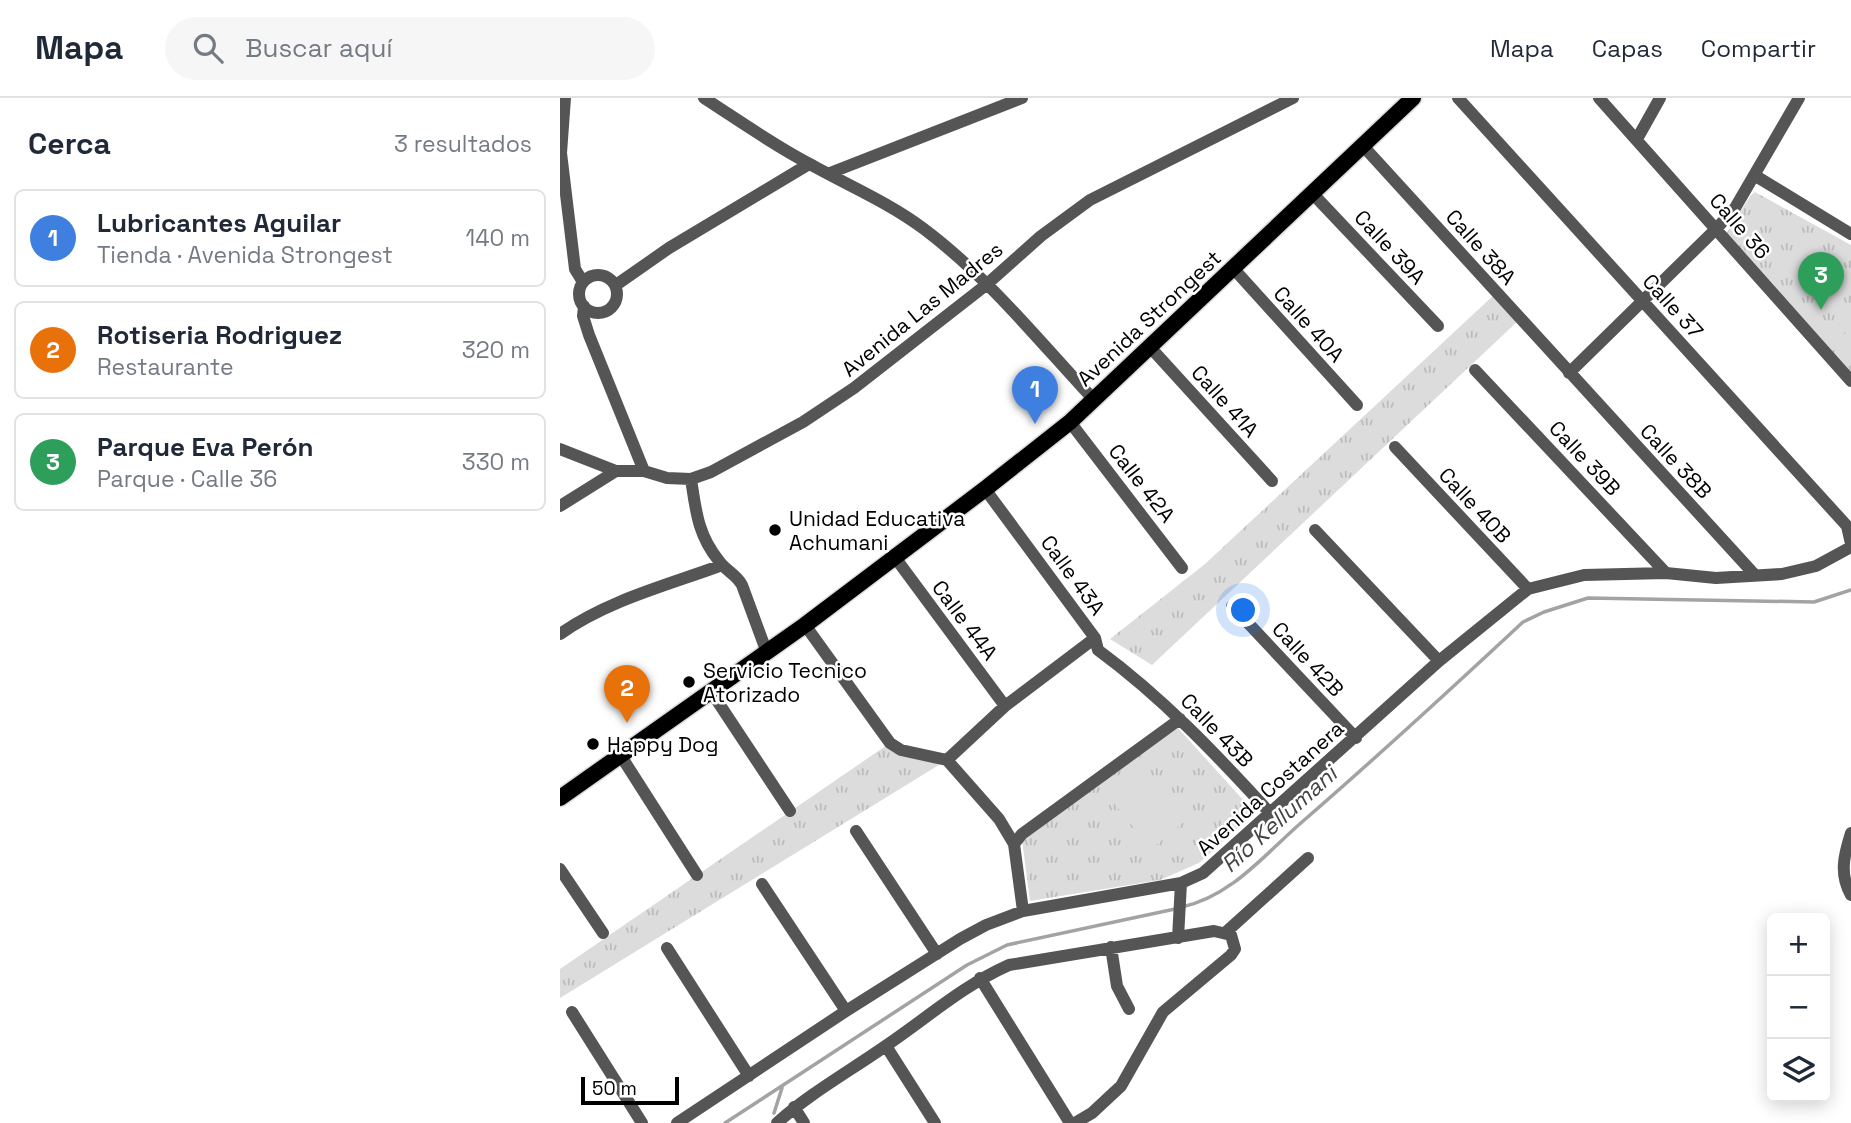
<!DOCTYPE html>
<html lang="es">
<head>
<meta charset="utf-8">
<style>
	body { margin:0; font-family:"Space Grotesk",sans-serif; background:#f6f6f7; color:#1f2937 }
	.controls { position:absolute; right:21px; bottom:21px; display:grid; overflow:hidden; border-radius:10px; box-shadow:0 4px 18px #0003 }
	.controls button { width:63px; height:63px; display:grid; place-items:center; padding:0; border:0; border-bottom:2px solid #e0e1e3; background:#fff; color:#1f2937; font:35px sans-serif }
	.scale { position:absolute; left:21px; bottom:18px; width:98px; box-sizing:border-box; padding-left:7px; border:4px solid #000; border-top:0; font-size:19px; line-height:24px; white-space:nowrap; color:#000; -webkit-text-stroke:5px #fff; paint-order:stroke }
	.you { position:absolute; left:684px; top:513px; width:24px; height:24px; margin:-18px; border:5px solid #fff; border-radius:50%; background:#1a73e8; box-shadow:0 0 0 10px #1a73e833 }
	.badge { display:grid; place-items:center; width:46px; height:46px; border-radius:50%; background:#000; color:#fff; font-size:23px; font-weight:700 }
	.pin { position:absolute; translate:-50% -58px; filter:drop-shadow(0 2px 4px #0008) }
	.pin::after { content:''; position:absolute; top:37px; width:24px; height:21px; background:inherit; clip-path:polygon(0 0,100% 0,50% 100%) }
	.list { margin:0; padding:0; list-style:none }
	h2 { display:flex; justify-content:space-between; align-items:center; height:91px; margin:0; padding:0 28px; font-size:30px }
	h2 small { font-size:23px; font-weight:400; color:#747a83 }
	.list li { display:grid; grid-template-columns:46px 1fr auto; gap:21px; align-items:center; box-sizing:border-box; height:98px; margin:0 14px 14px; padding:0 14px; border:2px solid #e0e1e3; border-radius:10px }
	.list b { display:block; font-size:26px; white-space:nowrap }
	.list p { margin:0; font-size:23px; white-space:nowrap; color:#747a83 }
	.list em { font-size:23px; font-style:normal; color:#747a83 }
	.icon { flex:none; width:38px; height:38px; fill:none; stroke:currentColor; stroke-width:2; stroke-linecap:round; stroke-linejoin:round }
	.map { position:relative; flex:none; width:1291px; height:1025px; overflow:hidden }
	header { display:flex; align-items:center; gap:42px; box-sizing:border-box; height:98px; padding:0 35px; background:#fff; border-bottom:2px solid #e0e1e3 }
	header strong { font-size:33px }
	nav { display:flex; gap:38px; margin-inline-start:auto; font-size:24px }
	.search { width:490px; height:63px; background:#f6f6f7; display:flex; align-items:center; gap:18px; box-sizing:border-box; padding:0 24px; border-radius:38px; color:#747a83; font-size:26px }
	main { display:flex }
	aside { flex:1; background:#fff }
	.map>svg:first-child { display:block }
	.grass { fill:url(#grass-tufts) }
	.pitch { fill:#dcdcdc }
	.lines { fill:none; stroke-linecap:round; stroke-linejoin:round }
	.stream { stroke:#a3a3a3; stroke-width:3.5 }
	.major-casing { stroke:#dbdbdb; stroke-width:19 }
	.minor { stroke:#555; stroke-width:12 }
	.major { stroke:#000; stroke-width:16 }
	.poi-dot { fill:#000; stroke:#fff; stroke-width:2.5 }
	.labels { text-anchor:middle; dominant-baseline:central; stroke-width:5; stroke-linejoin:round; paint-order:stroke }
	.street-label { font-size:21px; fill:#000; stroke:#fff }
	.poi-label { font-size:21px; fill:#000; stroke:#fff; text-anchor:start }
	.water-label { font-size:23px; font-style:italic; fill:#444; stroke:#fff }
</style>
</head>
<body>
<header>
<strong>Mapa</strong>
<div class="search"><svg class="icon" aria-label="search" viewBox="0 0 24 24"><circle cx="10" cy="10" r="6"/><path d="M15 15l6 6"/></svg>Buscar aquí</div>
<nav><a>Mapa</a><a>Capas</a><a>Compartir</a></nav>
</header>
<main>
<aside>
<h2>Cerca<small>3 resultados</small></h2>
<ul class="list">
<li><span class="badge" style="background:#3f7fe0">1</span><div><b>Lubricantes Aguilar</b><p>Tienda · Avenida Strongest</p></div><em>140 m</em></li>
<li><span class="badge" style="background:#e8710a">2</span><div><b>Rotiseria Rodriguez</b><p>Restaurante</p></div><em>320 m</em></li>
<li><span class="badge" style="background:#2e9e5b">3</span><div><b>Parque Eva Perón</b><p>Parque · Calle 36</p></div><em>330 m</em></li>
</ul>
</aside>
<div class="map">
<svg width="1291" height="1025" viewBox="0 0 1291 1025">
	<defs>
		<pattern id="grass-tufts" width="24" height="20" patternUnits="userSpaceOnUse" patternTransform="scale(1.75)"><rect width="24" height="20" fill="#dcdcdc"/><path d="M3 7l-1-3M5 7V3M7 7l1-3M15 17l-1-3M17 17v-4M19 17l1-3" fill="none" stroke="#bbb"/></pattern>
	</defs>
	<rect width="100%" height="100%" fill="#fff"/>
	<path class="grass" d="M1195,94L1291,147V276L1164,139L1191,97Z
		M935,196L959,222L592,567L550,541L645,466Z
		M618,630L695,715L639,765L600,782L470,803L462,742Z
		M330,645L387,662L0,900V871Z"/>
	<path class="pitch" d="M1291,230V260L1276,244Z
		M581,671L624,724L591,751L548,698Z"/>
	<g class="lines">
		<path class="stream" d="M622,809C672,798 705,756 742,724C817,659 890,592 963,524L984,514L1028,500L1254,504L1291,492
			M214,1015L222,990
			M165,1025L407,867L447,847L615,811"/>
		<g class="major-casing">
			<path id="major" d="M0,700L245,527L425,391L510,324L853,0"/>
		</g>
		<path class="minor" d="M5,0L1,55L15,171L23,184
			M144,0C178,22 212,46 248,65C287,87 328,104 364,131C428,179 480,244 534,302
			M898,0L1287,428L1291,446
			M1039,0L1291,283
			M1077,41L1100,0
			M804,49L1194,476
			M270,75L462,0
			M1194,77L1291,136
			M753,96L878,228
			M673,170L797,307
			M19 196a19 19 0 1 1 38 0a19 19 0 1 1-38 0Z
			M56,187L109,150L249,66
			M24,208L23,218L29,237L84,373
			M590,249L712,383
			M915,272L1106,475
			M1009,275L1157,130L1175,110L1239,0
			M510,324L622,470
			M835,349L968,491
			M0,351L56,373H84L107,380L131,381L151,374L243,324L294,290L426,187L481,138L530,102L733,0
			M131,381C136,414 138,437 159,463C166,473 176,476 182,487L207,555
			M425,391L535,540L538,552C602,599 657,657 710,715
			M0,408L56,373
			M755,432L879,563
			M334,458L445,608
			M672,508L796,640
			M245,527L330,645L341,652L387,662
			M0,536C48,502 108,487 162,467
			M152,595L230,713
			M61,658L137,777
			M387,662L445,608L535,540
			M387,662L439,721L454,746L463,813
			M296,733L377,856
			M1291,735C1284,757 1279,776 1291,797
			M454,746L462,736L620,621
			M0,771L43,835
			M202,786L286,913
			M665,835L748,760
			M618,840L621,785
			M551,849L557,888L569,911
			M107,850L189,978
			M420,880L510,1025
			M12,914L82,1025
			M326,948L375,1025
			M234,1009L244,1025
			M117,1025L286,913L400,841L426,827L463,813L621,785L643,775L879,563L968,491L1024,477L1106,475L1156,480L1222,476L1256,468L1291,449
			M217,1025C250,995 290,973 327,947C368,919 404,887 449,867L654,833L671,837L675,851L671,857L603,914L561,988L532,1015L515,1025"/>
		<use href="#major" class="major"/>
	</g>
	<g class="poi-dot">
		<circle cx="215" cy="432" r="7"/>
		<circle cx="129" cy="584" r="7"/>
		<circle cx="33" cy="646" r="7"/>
	</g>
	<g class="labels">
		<g class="street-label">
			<text transform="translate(1180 128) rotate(49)">Calle 36</text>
			<text transform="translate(830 149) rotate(47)">Calle 39A</text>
			<text transform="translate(921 149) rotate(48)">Calle 38A</text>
			<text transform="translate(1113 208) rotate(48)">Calle 37</text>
			<text transform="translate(362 211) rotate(-39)">Avenida Las Madres</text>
			<text transform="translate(589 220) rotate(-43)">Avenida Strongest</text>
			<text transform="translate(749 226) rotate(48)">Calle 40A</text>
			<text transform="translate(665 303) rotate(48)">Calle 41A</text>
			<text transform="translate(1025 360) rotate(47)">Calle 39B</text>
			<text transform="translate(1116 363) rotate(47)">Calle 38B</text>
			<text transform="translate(582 385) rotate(52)">Calle 42A</text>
			<text transform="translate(915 407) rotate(47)">Calle 40B</text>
			<text transform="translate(513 477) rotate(54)">Calle 43A</text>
			<text transform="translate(405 522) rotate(53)">Calle 44A</text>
			<text transform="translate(748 561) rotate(47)">Calle 42B</text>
			<text transform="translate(657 632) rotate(46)">Calle 43B</text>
			<text transform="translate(710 690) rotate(-42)">Avenida Costanera</text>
		</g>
		<g class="poi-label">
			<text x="229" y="420">Unidad Educativa<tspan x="229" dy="24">Achumani</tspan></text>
			<text x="143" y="572">Servicio Tecnico<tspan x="143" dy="24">Atorizado</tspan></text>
			<text x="47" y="646">Happy Dog</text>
		</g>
		<g class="water-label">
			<text transform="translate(719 721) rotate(-42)">Río Kellumani</text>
		</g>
	</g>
</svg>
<div class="controls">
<button>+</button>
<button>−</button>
<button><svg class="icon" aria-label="layers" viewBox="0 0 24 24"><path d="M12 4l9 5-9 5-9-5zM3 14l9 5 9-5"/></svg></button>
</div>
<div class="scale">50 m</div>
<div class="you"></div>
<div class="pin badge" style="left:475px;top:326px;background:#3f7fe0">1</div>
<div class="pin badge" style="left:67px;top:625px;background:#e8710a">2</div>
<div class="pin badge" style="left:1261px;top:212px;background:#2e9e5b">3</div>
</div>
</main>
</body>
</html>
